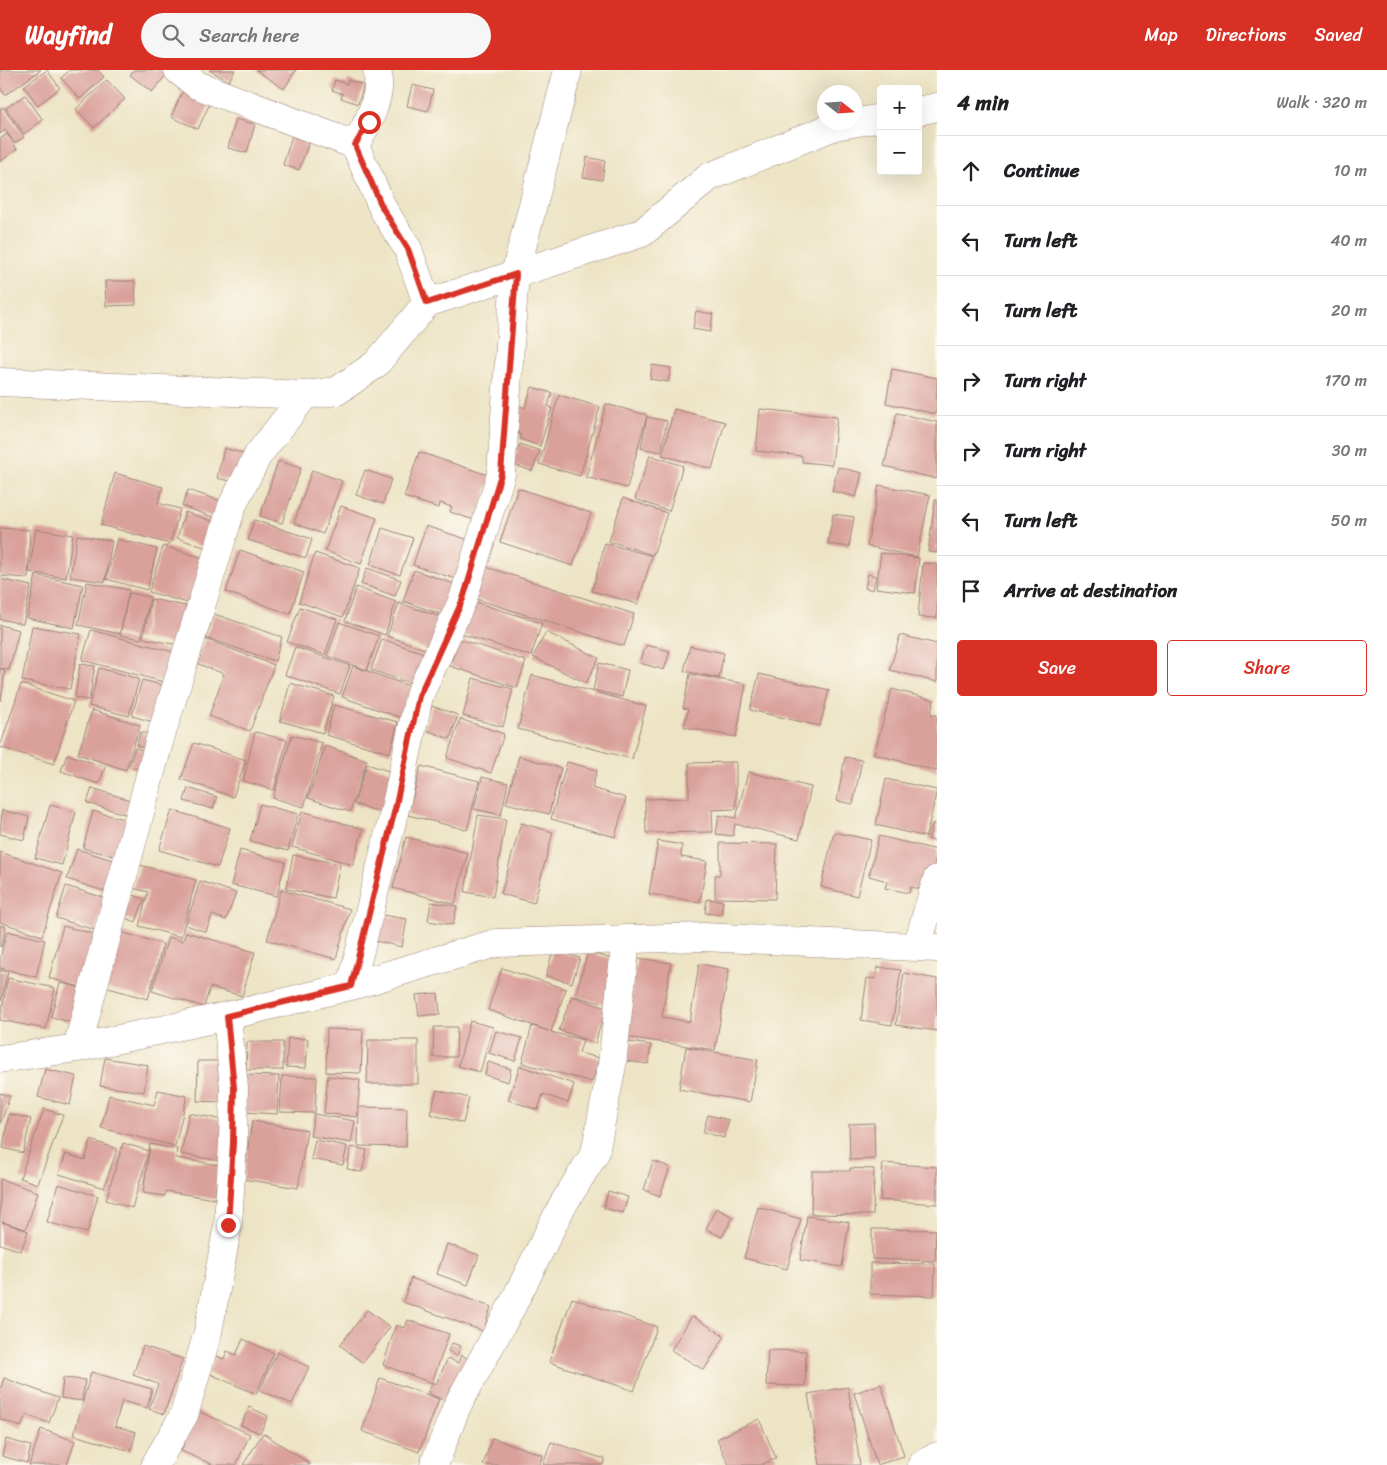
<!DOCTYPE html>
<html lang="en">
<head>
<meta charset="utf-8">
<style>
	body { margin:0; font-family:Sriracha,sans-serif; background:#f6f6f6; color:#202124 }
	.controls { position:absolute; right:15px; top:15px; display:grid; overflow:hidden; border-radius:5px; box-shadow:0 5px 20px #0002 }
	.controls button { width:45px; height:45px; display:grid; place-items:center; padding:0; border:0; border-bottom:1px solid #e0e0e0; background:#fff; color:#202124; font:25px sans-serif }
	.compass { position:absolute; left:817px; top:15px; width:45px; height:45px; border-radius:50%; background:#fff; box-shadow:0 5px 20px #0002; rotate:107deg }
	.stop { position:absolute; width:15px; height:15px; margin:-11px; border:4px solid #d93025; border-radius:50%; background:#fff }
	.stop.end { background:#d93025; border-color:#fff; box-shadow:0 1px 5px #0008 }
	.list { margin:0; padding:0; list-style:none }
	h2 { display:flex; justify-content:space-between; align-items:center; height:65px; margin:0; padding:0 20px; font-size:21px }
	h2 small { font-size:16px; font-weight:400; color:#757577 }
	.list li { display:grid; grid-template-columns:32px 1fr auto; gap:15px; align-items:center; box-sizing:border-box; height:70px; padding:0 20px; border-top:1px solid #e0e0e0 }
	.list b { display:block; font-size:19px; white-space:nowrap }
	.list em { font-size:16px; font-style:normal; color:#757577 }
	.actions { display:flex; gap:10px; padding:15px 20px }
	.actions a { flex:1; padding:11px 0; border:1px solid #d93025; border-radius:5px; text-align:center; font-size:18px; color:#d93025 }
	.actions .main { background:#d93025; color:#fff }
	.icon { flex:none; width:28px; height:28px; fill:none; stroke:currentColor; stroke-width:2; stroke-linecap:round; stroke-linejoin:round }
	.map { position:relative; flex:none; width:937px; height:1395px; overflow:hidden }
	header { display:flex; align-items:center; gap:30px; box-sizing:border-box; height:70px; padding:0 25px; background:#d93025; color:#fff }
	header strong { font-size:24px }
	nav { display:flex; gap:28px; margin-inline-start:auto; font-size:18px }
	.search { width:350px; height:45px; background:#f6f6f6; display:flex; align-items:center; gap:12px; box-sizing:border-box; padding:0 18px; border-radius:28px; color:#757577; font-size:19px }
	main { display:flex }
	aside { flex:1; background:#fff }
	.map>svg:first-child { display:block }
	.building { fill:#daa19b }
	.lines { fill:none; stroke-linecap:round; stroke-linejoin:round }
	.minor-casing { stroke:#9c8278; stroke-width:29 }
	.minor { stroke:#fff; stroke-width:28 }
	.route { stroke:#d93025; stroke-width:6 }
</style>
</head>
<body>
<header>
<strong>Wayfind</strong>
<div class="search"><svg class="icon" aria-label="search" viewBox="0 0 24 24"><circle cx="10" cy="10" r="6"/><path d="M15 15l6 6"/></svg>Search here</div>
<nav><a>Map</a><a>Directions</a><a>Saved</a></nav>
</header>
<main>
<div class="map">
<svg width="937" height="1395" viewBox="0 0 937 1395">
	<rect width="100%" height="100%" fill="#fbf7ec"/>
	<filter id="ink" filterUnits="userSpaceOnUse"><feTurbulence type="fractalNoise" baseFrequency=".02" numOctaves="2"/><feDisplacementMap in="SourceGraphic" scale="10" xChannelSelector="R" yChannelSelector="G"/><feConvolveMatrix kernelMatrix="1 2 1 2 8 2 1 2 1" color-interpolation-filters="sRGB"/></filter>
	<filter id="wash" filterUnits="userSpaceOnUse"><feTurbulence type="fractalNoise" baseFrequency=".0096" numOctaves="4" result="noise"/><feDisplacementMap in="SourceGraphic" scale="20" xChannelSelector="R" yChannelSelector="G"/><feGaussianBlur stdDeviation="1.12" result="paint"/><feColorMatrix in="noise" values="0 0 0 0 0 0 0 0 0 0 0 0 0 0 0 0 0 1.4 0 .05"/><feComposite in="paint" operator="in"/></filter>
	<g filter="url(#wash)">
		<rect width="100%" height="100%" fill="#ede4c5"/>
		<g id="blocks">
			<path class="building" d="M0,0H41L5,25L0,17Z
				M47,0L60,18L38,35L24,16Z
				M70,0H98L104,7L80,29L61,8Z
				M134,0H162L167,4L152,22L130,5Z
				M209,0H235L229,11Z
				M256,0H296L284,19Z
				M107,10L125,29L94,58L76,39Z
				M335,10L347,14L348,10L364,15L358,34L341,28L343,24L332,20Z
				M412,15L433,20L428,41L407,36Z
				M183,20L210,33L198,59L171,47Z
				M25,25L43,50L24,64L6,38Z
				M3,37L24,67L15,73L5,60L0,64V39Z
				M236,49L255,54L247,83L228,78Z
				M7,64L17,79L0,92V69Z
				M292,66L309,72L299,100L283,95Z
				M587,87L605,91L602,110L583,107Z
				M105,211H135L136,235L106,236Z
				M696,241L713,244L710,262L693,259Z
				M652,295L671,298L668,312L650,309Z
				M892,299L937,308L936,344L886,333Z
				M532,317L552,323L548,336L552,338L540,376L520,369L521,365L509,361L518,335L525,338Z
				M559,325L600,337L580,406L539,394Z
				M606,334L647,345L627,418L586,407Z
				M674,339L725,352L712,399L662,385Z
				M760,339L837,347L832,395L802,392V386L756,381Z
				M897,343L937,352V409L884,396Z
				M647,347L667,351L661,382L641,378Z
				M520,374L540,381L532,401L512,394Z
				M224,378L246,384L239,413L217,408Z
				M419,382L491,406L477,451L450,442L452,437L440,433L439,438L404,427Z
				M650,385L683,396L669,441L635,429Z
				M278,391L301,398L282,453L260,446Z
				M838,397L862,403L856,427L832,421Z
				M312,400L342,411L323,464L294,453Z
				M365,400L391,409L383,434L356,425Z
				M115,403L163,417L158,433L180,439L170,474L101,455Z
				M879,415L930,425L917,487L867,476Z
				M518,418L591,443L573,496L500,472Z
				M188,420L230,434L224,451L182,436Z
				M623,428L667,443L653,485L609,471Z
				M935,430H937V483L928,482Z
				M341,436L377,448L361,494L325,481Z
				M185,442L218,453L210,479L177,468Z
				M833,444L854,447L849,477L828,474Z
				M254,450L312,469L306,488L248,470Z
				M426,456L469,470L456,509L413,495Z
				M0,458L30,460L28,508L0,506Z
				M382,458L413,468L400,505L370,495Z
				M36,459L73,465L66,508L29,502Z
				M77,465L112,471L105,512L70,507Z
				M117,469L157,479L147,520L106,509Z
				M605,473L652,486L638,534L592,521Z
				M163,476L204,488L191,534L149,522Z
				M240,480L304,502L290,544L226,522Z
				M315,483L360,498L343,547L299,532Z
				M881,483L919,488L915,523L876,518Z
				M923,493L937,494V548L918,547Z
				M483,496L634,544L624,576L473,528Z
				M367,498L401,510L395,526L361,514Z
				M414,500L454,514L443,545L403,531Z
				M868,504L876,506L873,520L865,518Z
				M36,505L83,515L74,558L27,548Z
				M0,509L31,516L23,554L0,549Z
				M87,512L129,520L120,564L78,555Z
				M356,517L396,532L385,565L345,551Z
				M129,523L150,527L141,569L120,565Z
				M151,529L186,536L178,575L143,568Z
				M472,531L542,553L531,586L462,564Z
				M399,533L445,548L434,582L387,566Z
				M300,537L337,549L325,585L287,572Z
				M214,544L282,567L275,591L206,568Z
				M339,552L379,566L367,600L327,586Z
				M0,555L19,560L9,600L0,598Z
				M32,556L81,564L70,619L22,611Z
				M91,560L177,583L168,613L82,590Z
				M546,562L599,588L586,613L533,587Z
				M900,565L937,574V612L890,600Z
				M205,569L274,595L250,661L209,646L224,604L196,593Z
				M382,569L430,585L419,616L371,600Z
				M459,569L526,591L517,618L450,596Z
				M646,575L670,581L664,600L640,593Z
				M690,576L724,583L719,608L684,601Z
				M295,577L350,596L340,624L285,605Z
				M599,593L628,600L622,627L593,620Z
				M80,594L95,596L89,630L75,628Z
				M353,596L418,619L407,650L342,627Z
				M99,598L139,609L129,646L89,636Z
				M0,599H5L1,630H0Z
				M690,604L746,614L736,667L684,657L688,639L683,638Z
				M759,604L829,620L820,656L750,640Z
				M532,605L646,636L632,689L518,659Z
				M473,608L513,619L503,657L463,646Z
				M142,610L170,617L160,654L132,646Z
				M290,613L334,626L323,663L280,651Z
				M21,614L74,631L54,694L0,677Z
				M892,619L934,630L931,644L937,645V701L874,684Z
				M334,635L398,652L390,683L326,665Z
				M432,636L458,645L450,669L424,659Z
				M92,640L140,655L126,700L78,684Z
				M460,649L504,664L491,703L447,688Z
				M140,662L157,666L153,680L137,676Z
				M255,662L287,670L274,720L243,711Z
				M292,665L322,673L304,737L273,728Z
				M194,673L246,690L233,727L181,709Z
				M325,676L367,690L350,742L308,728Z
				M135,678L151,683L145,701L129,697Z
				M67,684L105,697L99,714L61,701Z
				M519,686L561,698L549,744L506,733Z
				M845,687L862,690L853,734L837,731Z
				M567,692L597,700L592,718L626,728L615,767L551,749Z
				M736,692V739L712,740L713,762L646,763L645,729L689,728V693Z
				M367,694L395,703L383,743L354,734Z
				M421,696L479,711L467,760L408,745Z
				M748,702L811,717L799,769L735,754L733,766L716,764L719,745L736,748Z
				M482,707L508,713L501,745L474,739Z
				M886,709L937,720L926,767L876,755Z
				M92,718L130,730L125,744L87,733Z
				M188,718L217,727L213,739L184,731Z
				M260,734L298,744L288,781L250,771Z
				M50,735L76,742L62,795L35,788Z
				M2,740L29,747L24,770L0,764Z
				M172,740L230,758L218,797L159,780Z
				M93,741L127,750L117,787L83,778Z
				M302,741L363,759L353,795L292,777Z
				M478,745L506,749L493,827L465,822Z
				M521,753L553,762L534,833L501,824Z
				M933,753L937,755V772L928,769Z
				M834,762L871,770L857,826L821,817Z
				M879,766L937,780L929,821L911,817L909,823L885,818L887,811L869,806Z
				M406,767L468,783L455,834L393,818Z
				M658,771L682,775L681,787L707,791L700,832L649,824Z
				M720,773L777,774L775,829L715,828V805H720Z
				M77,779L116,791L107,822L67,809Z
				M240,780L285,792L277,826L231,815Z
				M0,782L62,803L42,866L0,852Z
				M293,785L340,794L333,828L286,819Z
				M140,795L196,810L181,867L139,856L148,822L133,818Z
				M200,811L236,823L226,850L212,845L206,862L186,855Z
				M66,816L105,828L95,860L56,848Z
				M281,820L350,839L336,889L267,870Z
				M131,824L144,829L136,852L123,847Z
				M707,829L723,831L721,845L705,843Z
				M431,832L457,836L453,855L428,851Z
				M376,844L407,849L402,877L371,870Z
				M0,855L6,857L1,877H0Z
				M63,856L98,865L83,918L49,908Z
				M7,861L45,870L36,907L0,898V888Z
				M120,862L163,874L148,929L105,917Z
				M186,862L255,882L242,926L210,917L204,937L152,921L168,867L183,871Z
				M553,880L580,888L572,913L546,906Z
				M588,882L612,889L608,935L575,926Z
				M637,888L671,893L662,947L690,952L699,894L729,899L715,980L625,967Z
				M878,897L901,900L892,955L861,950L867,908L876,909Z
				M502,898L566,919L551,962L583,970L579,983L599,988L592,1012L522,993L532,956L549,961L488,940Z
				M0,900L8,902L1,931H0Z
				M904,903L937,909V961L896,955Z
				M8,908L55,918L46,959L0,950Z
				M60,913L82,918L74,953L51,947Z
				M438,923L440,944L419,946L416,925Z
				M572,926L606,938L595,973L559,960Z
				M470,951L493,957L480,1002L458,996Z
				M434,957H457L456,987H433Z
				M327,959L363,960L361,1003L326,1002Z
				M496,961L522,968L515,991L489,983Z
				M288,968L308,969L306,998L286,997Z
				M368,970H418V1014H367Z
				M247,972H283V1000H246Z
				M628,972L651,975L648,994L626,991Z
				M686,977L758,990L750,1032L679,1019Z
				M105,988L148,995L144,1022L100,1016Z
				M198,991H222L221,1032L197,1031Z
				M488,992L511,999L508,1012L485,1005Z
				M520,996L574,1014L568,1033L543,1024L538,1040L508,1030Z
				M45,999L76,1006L70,1035L38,1027Z
				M244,1005L279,1006L277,1044L242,1042Z
				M282,1006L317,1007L315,1043L280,1042Z
				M328,1006L360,1010L357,1047L324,1043Z
				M158,1020L187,1026L175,1076L101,1058L109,1025L154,1035Z
				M437,1020L469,1028L463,1053L430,1044Z
				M0,1023L10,1026L0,1055Z
				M359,1037L407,1038L406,1077L358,1076Z
				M44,1039L63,1045L38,1114L20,1108Z
				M189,1043L228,1051L220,1091L181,1084Z
				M9,1044L31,1049L23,1083L3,1078Z
				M314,1044L355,1051L351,1073L310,1066Z
				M708,1045L729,1050L724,1068L703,1062Z
				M252,1051L307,1060L298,1118L243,1109Z
				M874,1053L875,1089L850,1090L849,1054Z
				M91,1070L117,1079L104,1118L59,1104L66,1084L85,1090Z
				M315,1070L347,1076L343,1095L311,1089Z
				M123,1073L149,1081L132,1138L106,1130Z
				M150,1074L177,1079L176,1088L219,1095L214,1129L166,1121L165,1126L143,1123Z
				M351,1077L367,1080L362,1102L347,1099Z
				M653,1091L670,1097L660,1126L644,1120Z
				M883,1093L937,1097V1134L880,1130Z
				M850,1098L874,1099L873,1145L811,1144L812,1101H850Z
				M0,1109L38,1122L26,1159L2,1152L28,1161L21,1181L0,1174Z
				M58,1114L98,1126L87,1163L47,1152Z
				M608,1121L628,1127L623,1143L604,1138Z
				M758,1137L801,1149L787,1199L744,1188Z
				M716,1138L733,1147L722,1167L706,1159Z
				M807,1146L849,1152L842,1197L800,1190Z
				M872,1159L936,1160L935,1191L872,1189Z
				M447,1174L479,1185L468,1215L437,1204Z
				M870,1193L935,1194L934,1226L870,1224Z
				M411,1208L491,1237L483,1261L403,1232Z
				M572,1228L657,1257L634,1321L549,1292Z
				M367,1240L390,1257L363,1293L340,1275Z
				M692,1246L725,1266L704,1300L671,1280Z
				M408,1250L449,1264L432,1313L383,1295L396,1255L405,1258Z
				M243,1269L274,1283L256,1324L208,1303L216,1286L224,1289L227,1281L236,1285Z
				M452,1273L461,1276L457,1286L448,1281Z
				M143,1276L183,1289L164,1344L149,1339L158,1314L133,1305Z
				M768,1280L806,1281L805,1316L766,1315Z
				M277,1282L309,1297L292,1334L260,1320Z
				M461,1285L473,1291L454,1335L428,1323L433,1312L436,1314L448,1288L458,1293Z
				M91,1302L152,1319L147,1338L122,1331L115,1356L136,1362L131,1381L74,1365Z
				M4,1308L58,1328L49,1353L26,1345L21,1357L0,1349V1320Z
				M63,1308L85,1310L82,1331L61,1328Z
				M380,1308L439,1329L419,1382L362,1361Z
				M881,1314L904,1386L877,1395L854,1323Z
				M848,1317L860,1395H820L808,1324Z
				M249,1337L268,1346L260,1363L241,1355Z
				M198,1341L250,1364L236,1395H214L181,1381Z
				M759,1349L776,1388L761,1395H729L717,1369Z
				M41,1359L75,1371L67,1395H29Z
				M263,1363L310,1394V1395H243Z
				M492,1368L543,1385L539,1395H483Z
				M6,1369L31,1376L27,1393L2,1386Z
				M551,1372L605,1389L603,1395H543Z"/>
		</g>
	</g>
	<g filter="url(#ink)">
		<use href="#blocks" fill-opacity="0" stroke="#9c8278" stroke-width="1"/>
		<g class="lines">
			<g class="minor-casing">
				<path id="minor" d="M178,0L197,15L355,75L383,139L408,179L427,233L642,163L709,107L835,56L881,48
					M918,41L937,37
					M355,75C368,54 383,25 377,0
					M0,312L305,325L337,321L376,294L427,233
					M917,877L937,809
					M351,916L396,735L419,626L463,529L501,404L515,204L568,0
					M77,978L159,672L232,436L258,385L305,325
					M0,989L77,978L227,946L351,916L496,873L703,867L937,878
					M155,1395L184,1345L208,1262L228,1155L233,1073L234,1018L227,946
					M434,1395L457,1336L513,1234L562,1136L595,1083L612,995L626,869
					M922,1395L937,1386"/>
			</g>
			<use href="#minor" class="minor"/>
		</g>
	</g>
	<g class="lines" filter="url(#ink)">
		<path class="route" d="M228,1155L233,1073L234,1018L227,946L351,916L396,735L419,626L463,529L501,404L516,204L427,233L408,179L383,139L355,75L369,52"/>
	</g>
</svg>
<div class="controls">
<button>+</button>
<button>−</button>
</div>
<svg class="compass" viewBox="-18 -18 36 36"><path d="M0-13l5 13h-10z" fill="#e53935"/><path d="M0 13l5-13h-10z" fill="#757577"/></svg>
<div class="stop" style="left:369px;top:52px"></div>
<div class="stop end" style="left:228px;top:1155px"></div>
</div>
<aside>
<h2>4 min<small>Walk · 320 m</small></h2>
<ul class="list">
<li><svg class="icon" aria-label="ahead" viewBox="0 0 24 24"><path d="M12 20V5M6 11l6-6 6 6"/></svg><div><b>Continue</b></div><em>10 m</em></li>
<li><svg class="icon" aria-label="left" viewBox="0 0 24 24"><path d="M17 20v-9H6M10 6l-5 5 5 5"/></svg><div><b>Turn left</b></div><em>40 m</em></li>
<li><svg class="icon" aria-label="left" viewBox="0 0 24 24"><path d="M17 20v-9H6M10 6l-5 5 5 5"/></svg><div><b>Turn left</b></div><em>20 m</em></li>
<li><svg class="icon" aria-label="right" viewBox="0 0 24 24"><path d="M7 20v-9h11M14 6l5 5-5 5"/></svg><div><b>Turn right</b></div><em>170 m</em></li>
<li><svg class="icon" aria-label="right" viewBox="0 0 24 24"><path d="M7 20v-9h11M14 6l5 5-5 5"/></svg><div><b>Turn right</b></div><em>30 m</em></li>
<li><svg class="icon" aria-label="left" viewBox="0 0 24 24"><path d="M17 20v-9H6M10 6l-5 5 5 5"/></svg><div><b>Turn left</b></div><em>50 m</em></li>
<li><svg class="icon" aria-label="arrive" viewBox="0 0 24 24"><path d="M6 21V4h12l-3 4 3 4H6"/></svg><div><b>Arrive at destination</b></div></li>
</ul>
<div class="actions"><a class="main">Save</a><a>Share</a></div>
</aside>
</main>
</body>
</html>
